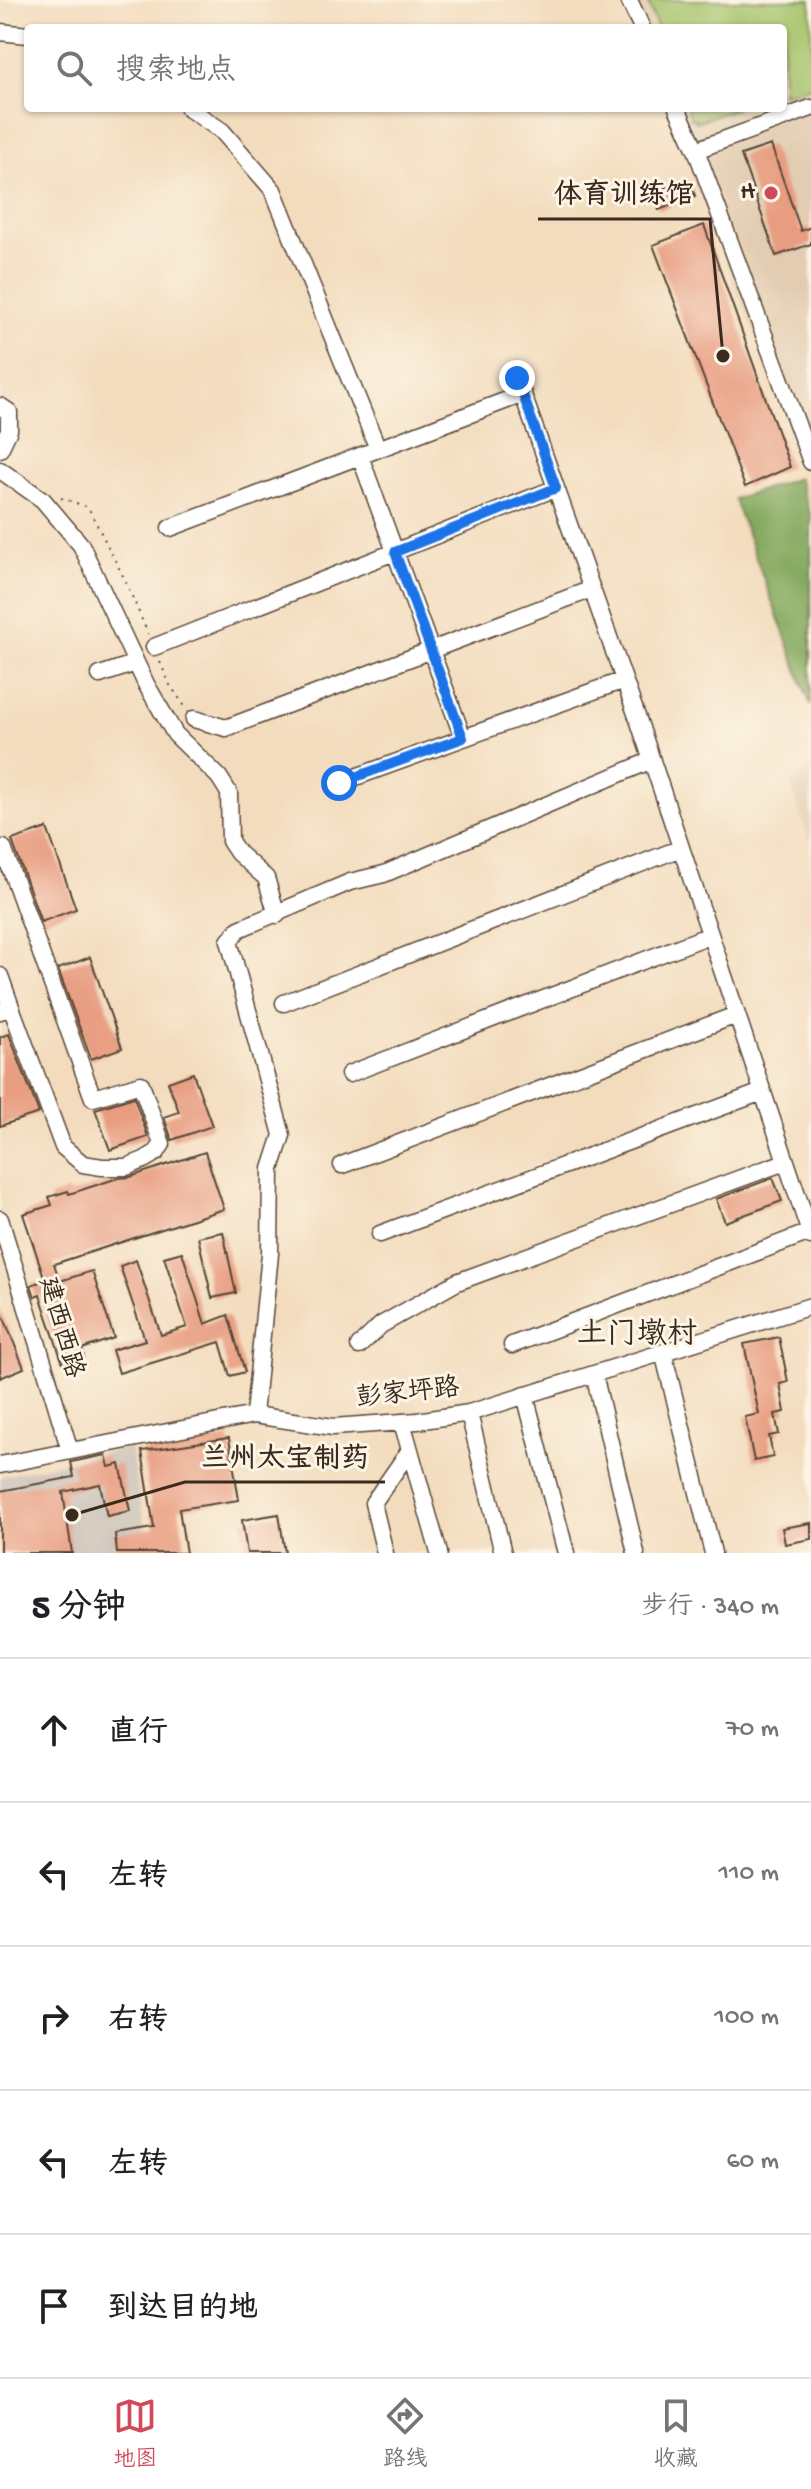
<!DOCTYPE html>
<html lang="zh">
<head>
<meta charset="utf-8">
<style>
	body { margin:0; font-family:"Gochi Hand","LXGW WenKai TC",sans-serif; background:#f2f2f2; color:#202124 }
	.stop { position:absolute; width:24px; height:24px; margin:-18px; border:6px solid #1a73e8; border-radius:50%; background:#fff }
	.stop.end { background:#1a73e8; border-color:#fff; box-shadow:0 2px 8px #0008 }
	.list { margin:0; padding:0; list-style:none }
	h2 { display:flex; justify-content:space-between; align-items:center; height:104px; margin:0; padding:0 32px; font-size:34px }
	h2 small { font-size:26px; font-weight:400; color:#757577 }
	.list li { display:grid; grid-template-columns:52px 1fr auto; gap:24px; align-items:center; box-sizing:border-box; height:144px; padding:0 32px; border-top:2px solid #e0e0e0 }
	.list b { display:block; font-size:30px; white-space:nowrap }
	.list em { font-size:26px; font-style:normal; color:#757577 }
	.icon { flex:none; width:44px; height:44px; fill:none; stroke:currentColor; stroke-width:2; stroke-linecap:round; stroke-linejoin:round }
	.map { position:relative; flex:none; width:811px; height:1553px; overflow:hidden }
	.search { position:absolute; background:#fff; box-shadow:0 2px 6px #0004; left:24px; right:24px; top:24px; height:88px; display:flex; align-items:center; gap:20px; box-sizing:border-box; padding:0 28px; border-radius:8px; color:#757577; font-size:30px }
	.sheet { height:824px; background:#fff }
	nav { display:flex; justify-content:space-around; align-items:center; box-sizing:border-box; height:112px; border-top:2px solid #e0e0e0; background:#fff; font-size:22px; color:#757577 }
	nav a { display:grid; justify-items:center; gap:4px }
	nav .on { color:#d1495b }
	.map>svg:first-child { display:block }
	.built { fill:#e3cdb2 }
	.industrial { fill:#ccc2b9 }
	.green { fill:#a5c36a; stroke:#707644; stroke-width:2 }
	.forest { fill:#84a95e; stroke:#606a3e; stroke-width:2 }
	.building { fill:#e89d81 }
	.lines { fill:none; stroke-linecap:round; stroke-linejoin:round }
	.minor-casing { stroke:#574536; stroke-width:19 }
	.path { stroke:#574536; stroke-width:2; stroke-dasharray:2 6; stroke-linecap:butt }
	.minor { stroke:#fff; stroke-width:16 }
	.route { stroke:#1a73e8; stroke-width:10 }
	.poi-dot { fill:#d1495b; stroke:#fcf5e5; stroke-width:3 }
	.labels { text-anchor:middle; dominant-baseline:central; stroke-width:6; stroke-linejoin:round; paint-order:stroke }
	.poi-label { font-size:26px; fill:#3b2a1e; stroke:#fcf5e5; text-anchor:end }
	.street-label { font-size:26px; fill:#3b2a1e; stroke:#fcf5e5 }
	.quarter-label { font-size:30px; fill:#3b2a1e; stroke:#fcf5e5 }
	.leader { fill:none; stroke:#3b2a1e; stroke-width:3 }
	.callout-dot { fill:#3b2a1e; stroke:#fcf5e5; stroke-width:3 }
	.callout-label { font-size:28px; text-anchor:middle; font-weight:bold; fill:#3b2a1e; stroke:#fcf5e5; stroke-width:6; stroke-linejoin:round; paint-order:stroke }
</style>
</head>
<body>
<div class="map">
<svg width="811" height="1553" viewBox="0 0 811 1553">
	<rect width="100%" height="100%" fill="#fcf5e5"/>
	<filter id="ink" filterUnits="userSpaceOnUse"><feTurbulence type="fractalNoise" baseFrequency=".0125" numOctaves="2"/><feDisplacementMap in="SourceGraphic" scale="16" xChannelSelector="R" yChannelSelector="G"/><feConvolveMatrix kernelMatrix="1 2 1 2 8 2 1 2 1" color-interpolation-filters="sRGB"/></filter>
	<filter id="wash" filterUnits="userSpaceOnUse"><feTurbulence type="fractalNoise" baseFrequency=".006" numOctaves="4" result="noise"/><feDisplacementMap in="SourceGraphic" scale="32" xChannelSelector="R" yChannelSelector="G"/><feGaussianBlur stdDeviation="1.8" result="paint"/><feColorMatrix in="noise" values="0 0 0 0 0 0 0 0 0 0 0 0 0 0 0 0 0 1.4 0 .05"/><feComposite in="paint" operator="in"/></filter>
	<g filter="url(#wash)">
		<rect width="100%" height="100%" fill="#f3dcbd"/>
		<path class="built" d="M620,0H811V478L666,108H783V28H632Z
			M811,768V847L791,785Z"/>
		<path class="industrial" d="M130,1447L150,1553H0V1477Z"/>
		<path class="green" d="M647,0H811V86L783,94V28H658Z
			M687,108H738L696,122L695,118L691,119Z"/>
		<path class="forest" d="M798,478L811,517V706L734,499Z"/>
		<g id="blocks">
			<path class="building" d="M771,145L801,231L811,227V244L776,256L741,155Z
				M688,179L695,196L659,210L652,193Z
				M704,225L790,467L745,487L653,245Z
				M47,828L76,909L41,922L12,840Z
				M90,957L122,1048L91,1059L58,969Z
				M9,1034L39,1113L0,1126V1037Z
				M193,1073L212,1126L172,1140L164,1117L179,1112L168,1082Z
				M134,1097L148,1137L110,1150L95,1109Z
				M205,1152L224,1209L54,1264L60,1281L92,1271L114,1338L82,1349L84,1357L63,1364L40,1295L35,1297L31,1285L45,1280L23,1214L52,1205L49,1197L68,1191L69,1194L118,1178L130,1177Z
				M773,1178L782,1201L725,1222L716,1199Z
				M223,1232L236,1293L212,1298L198,1237Z
				M182,1252L205,1324L228,1315L245,1372L230,1376L220,1342L119,1373L112,1350L145,1340L120,1266L136,1260L161,1335L187,1327L164,1257Z
				M0,1308L24,1368L0,1378Z
				M779,1337L788,1382L780,1384L785,1412L775,1414L779,1434L769,1436L773,1457L754,1461L745,1417L759,1414L744,1344Z
				M229,1438L239,1500L179,1509L186,1553H117L115,1534L154,1528L142,1451Z
				M106,1455L109,1467L120,1464L130,1511L107,1516L100,1484L63,1492L72,1553H0V1491L74,1477L71,1462Z
				M279,1514L285,1553H247L242,1520Z
				M811,1523V1539L785,1544L782,1528Z"/>
		</g>
	</g>
	<g filter="url(#ink)">
		<use href="#blocks" fill-opacity="0" stroke="#574536" stroke-width="2"/>
		<g class="lines">
			<g class="minor-casing">
				<path id="minor" d="M629,0L642,28
					M0,32L28,35
					M188,108L222,131L273,190L378,449
					M677,108L696,150L811,462
					M696,150L811,108
					M517,378L639,722L811,1236
					M0,406L9,412V430L0,449
					M360,456L463,738
					M0,470L43,500L81,545L146,684L175,734L219,777L229,793L230,841L238,853L266,878L277,915
					M170,528L523,394
					M154,647L556,488
					M100,675L136,663
					M194,719L226,728L592,589
					M339,783L624,680
					M0,849L3,848L93,1098L141,1084L162,1144L157,1152L144,1160L126,1167H102L83,1164L63,1147L11,1007L0,1011
					M0,976L11,1007
					M284,1003L681,848
					M349,1074L710,935
					M342,1165L736,1015
					M0,1219L70,1451
					M380,1234L762,1092
					M512,1345L810,1232
					M359,1346L381,1325L457,1282L785,1162
					M663,1352L713,1553
					M594,1374L636,1553
					M525,1395L566,1553
					M469,1413L503,1553
					M254,1415L270,1254L271,1169L282,1135L229,941L239,929L350,882L384,874L652,760
					M402,1422L439,1553
					M0,1465L254,1415L333,1427L417,1421L469,1413L811,1306
					M385,1553L373,1503L410,1450"/>
			</g>
			<path class="path" d="M61,498L88,507L126,582L148,634
				M160,662L170,685L186,708"/>
			<use href="#minor" class="minor"/>
		</g>
	</g>
	<g class="lines" filter="url(#ink)">
		<path class="route" d="M339,783L463,738L395,552L556,488L517,378"/>
	</g>
	<circle class="poi-dot" cx="771" cy="193" r="8"/>
	<g class="labels">
		<g class="poi-label">
			<text x="755" y="193">H</text>
		</g>
		<g class="street-label">
			<text transform="translate(59 1328) rotate(74)">建西西路</text>
			<text transform="translate(408 1395) rotate(-6)">彭家坪路</text>
		</g>
		<g class="quarter-label">
			<text x="637" y="1336">土门墩村</text>
		</g>
	</g>
	<path class="leader" d="M723 356L710 219H538M72 1515L185 1482H385"/>
	<g class="callout-dot">
		<circle cx="723" cy="356" r="8"/>
		<circle cx="72" cy="1515" r="8"/>
	</g>
	<g class="callout-label">
		<text x="624" y="202">体育训练馆</text>
		<text x="285" y="1466">兰州太宝制药</text>
	</g>
</svg>
<div class="stop" style="left:339px;top:783px"></div>
<div class="stop end" style="left:517px;top:378px"></div>
<div class="search"><svg class="icon" aria-label="search" viewBox="0 0 24 24"><circle cx="10" cy="10" r="6"/><path d="M15 15l6 6"/></svg>搜索地点</div>
</div>
<section class="sheet">
<h2>5 分钟<small>步行 · 340 m</small></h2>
<ul class="list">
<li><svg class="icon" aria-label="ahead" viewBox="0 0 24 24"><path d="M12 20V5M6 11l6-6 6 6"/></svg><div><b>直行</b></div><em>70 m</em></li>
<li><svg class="icon" aria-label="left" viewBox="0 0 24 24"><path d="M17 20v-9H6M10 6l-5 5 5 5"/></svg><div><b>左转</b></div><em>110 m</em></li>
<li><svg class="icon" aria-label="right" viewBox="0 0 24 24"><path d="M7 20v-9h11M14 6l5 5-5 5"/></svg><div><b>右转</b></div><em>100 m</em></li>
<li><svg class="icon" aria-label="left" viewBox="0 0 24 24"><path d="M17 20v-9H6M10 6l-5 5 5 5"/></svg><div><b>左转</b></div><em>60 m</em></li>
<li><svg class="icon" aria-label="arrive" viewBox="0 0 24 24"><path d="M6 21V4h12l-3 4 3 4H6"/></svg><div><b>到达目的地</b></div></li>
</ul>
</section>
<nav>
<a class="on"><svg class="icon" aria-label="map" viewBox="0 0 24 24"><path d="M3 6l6-2 6 2 6-2v14l-6 2-6-2-6 2zM9 4v14M15 6v14"/></svg>地图</a>
<a><svg class="icon" aria-label="directions" viewBox="0 0 24 24"><path d="M12 3l9 9-9 9-9-9zM9 14v-3h6M13 9l2 2-2 2"/></svg>路线</a>
<a><svg class="icon" aria-label="saved" viewBox="0 0 24 24"><path d="M7 4h10v16l-5-4-5 4z"/></svg>收藏</a>
</nav>
</body>
</html>
